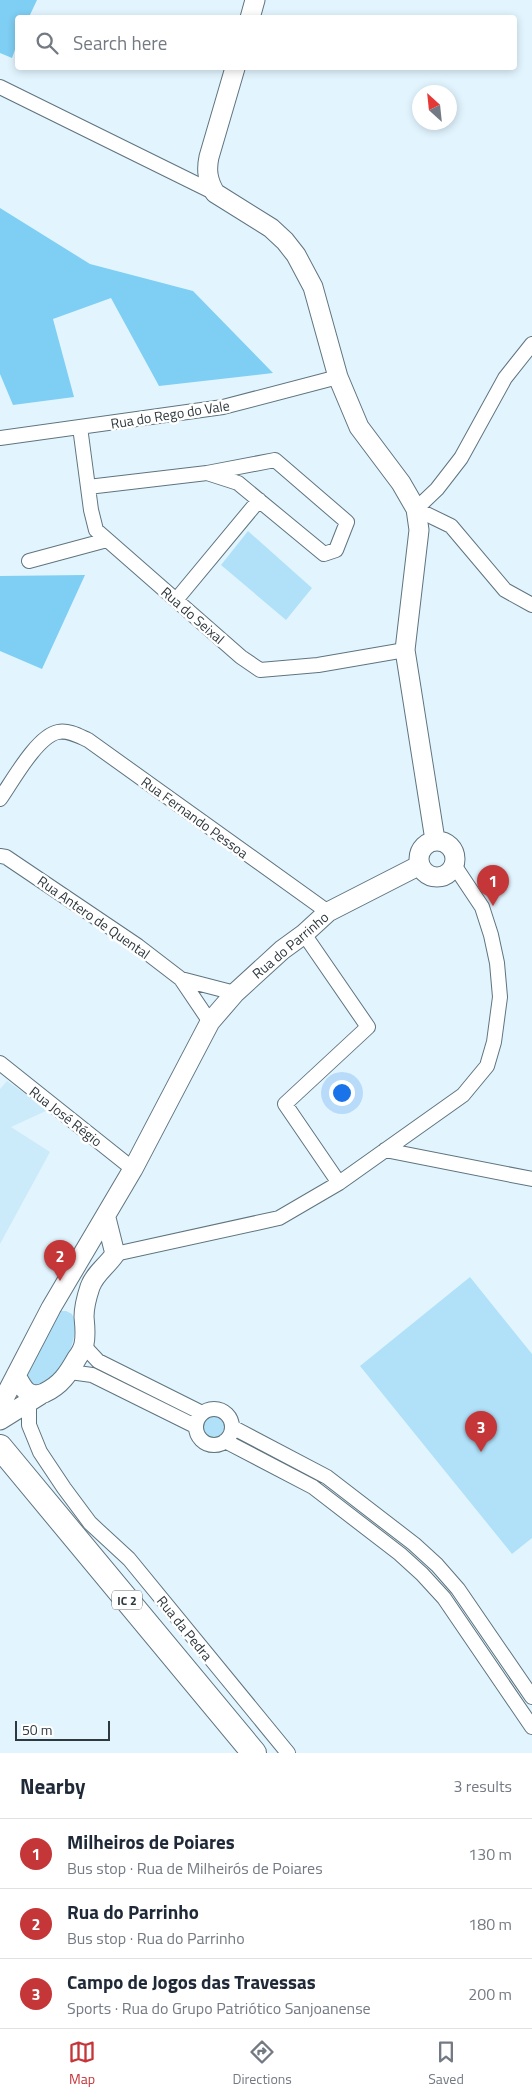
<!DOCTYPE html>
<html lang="en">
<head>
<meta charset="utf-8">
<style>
	body { margin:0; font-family:"Titillium Web",sans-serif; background:#f6f6f7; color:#1f2937 }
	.compass { position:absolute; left:412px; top:85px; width:45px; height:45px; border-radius:50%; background:#fff; box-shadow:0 2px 8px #0003; rotate:333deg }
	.scale { position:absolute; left:15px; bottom:12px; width:95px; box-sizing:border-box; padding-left:5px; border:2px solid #2e383d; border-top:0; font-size:14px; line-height:18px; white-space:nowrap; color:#2e383d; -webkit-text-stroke:4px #fff; paint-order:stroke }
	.you { position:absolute; left:341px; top:1092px; width:18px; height:18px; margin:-12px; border:4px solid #fff; border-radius:50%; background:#1a73e8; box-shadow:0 0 0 8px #1a73e833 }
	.badge { display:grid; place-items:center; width:32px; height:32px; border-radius:50%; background:#c53639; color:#fff; font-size:16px; font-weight:700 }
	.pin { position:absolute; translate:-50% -41px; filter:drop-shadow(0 1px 2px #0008) }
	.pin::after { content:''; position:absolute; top:26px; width:18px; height:15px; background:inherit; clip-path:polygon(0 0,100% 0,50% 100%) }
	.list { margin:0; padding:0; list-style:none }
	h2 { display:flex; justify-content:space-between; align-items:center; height:65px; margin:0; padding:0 20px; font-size:21px }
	h2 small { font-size:16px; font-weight:400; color:#747a83 }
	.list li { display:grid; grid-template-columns:32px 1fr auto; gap:15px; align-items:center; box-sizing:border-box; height:70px; padding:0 20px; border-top:1px solid #e0e1e3 }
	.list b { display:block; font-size:19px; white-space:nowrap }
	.list p { margin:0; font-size:16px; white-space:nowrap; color:#747a83 }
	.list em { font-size:16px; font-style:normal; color:#747a83 }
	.icon { flex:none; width:28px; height:28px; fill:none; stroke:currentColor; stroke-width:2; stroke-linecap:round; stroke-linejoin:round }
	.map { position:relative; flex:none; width:532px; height:1753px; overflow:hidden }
	.search { position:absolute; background:#fff; box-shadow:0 2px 8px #0003; left:15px; right:15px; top:15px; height:55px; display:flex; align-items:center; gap:12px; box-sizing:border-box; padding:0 18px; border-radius:5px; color:#747a83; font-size:19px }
	.sheet { height:275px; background:#fff }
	nav { display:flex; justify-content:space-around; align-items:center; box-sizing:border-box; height:70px; border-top:1px solid #e0e1e3; background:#fff; font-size:14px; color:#747a83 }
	nav a { display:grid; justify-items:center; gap:2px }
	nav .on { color:#c53639 }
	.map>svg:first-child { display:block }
	.built { fill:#cbebfb }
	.green { fill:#b0e1f9 }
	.forest { fill:#7fcef4 }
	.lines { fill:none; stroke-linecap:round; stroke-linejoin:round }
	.street-casing { stroke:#5f747f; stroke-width:16 }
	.secondary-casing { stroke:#5f747f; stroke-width:21 }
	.highway-casing { stroke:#5f747f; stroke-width:26 }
	.street { stroke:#fff; stroke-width:14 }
	.secondary { stroke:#fff; stroke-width:19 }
	.highway { stroke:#fff; stroke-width:24 }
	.labels { text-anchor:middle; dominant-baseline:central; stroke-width:5; stroke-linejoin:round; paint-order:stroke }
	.shield { fill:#fff; stroke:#6d7477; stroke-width:1 }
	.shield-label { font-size:12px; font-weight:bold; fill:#2e383d }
	.street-label { font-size:14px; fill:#2e383d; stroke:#fff }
</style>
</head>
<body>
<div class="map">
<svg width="532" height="1753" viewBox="0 0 532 1753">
	<rect width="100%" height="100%" fill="#e2f5ff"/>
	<path class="built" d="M7,1081L48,1110L11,1127L50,1152L0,1244V1089Z"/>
	<path class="green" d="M248,531L312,588L286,620L221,565Z
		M470,1277L532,1354V1538L512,1554L360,1366Z
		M58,1311H66L72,1314C83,1337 60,1377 38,1388L26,1383L25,1370Z
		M202 1427a11 11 0 1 1 22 0a11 11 0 1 1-22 0Z"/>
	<path class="forest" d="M0,0H37L29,17L18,18L17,44L12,58L0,53Z
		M0,208L90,264L193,291L273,373L159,386L111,298L53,319L74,397L13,405L0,374Z
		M85,575L42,669L0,651V576Z"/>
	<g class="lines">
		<g class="street-casing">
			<path id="street" d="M0,87L215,193
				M532,344L505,378L461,458L437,489L416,509L451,526L505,590L532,605
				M80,427L91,510L96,530L241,657L260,670L318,665L405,650
				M0,438L223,407L338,377
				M88,487L207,473L238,483L324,554L336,550L347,522L275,460L207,473
				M29,561L107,540
				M176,600L259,500
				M0,799C12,782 37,736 58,732C69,730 79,736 88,740L328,912
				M0,856L6,857L138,946L181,979L210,1022
				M304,934L368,1027L285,1104L339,1183
				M181,979L235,993
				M0,1063L133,1169
				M385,1150L532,1179
				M115,1254L279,1218L339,1183L463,1095L487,1066L494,1042L500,997L497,963L491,935L482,907L454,865
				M84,1346L98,1361L202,1413
				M70,1372L92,1375L195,1426
				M29,1402V1425L40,1452L64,1488L90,1523L129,1559L288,1753
				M196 1427a18 18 0 1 1 36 0a18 18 0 1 1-36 0Z
				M232,1427L327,1477L414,1544L437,1565L458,1589L532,1697
				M225,1441L313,1487L400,1554L422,1574L444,1598L532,1727"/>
		</g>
		<g class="secondary-casing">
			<path id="secondary" d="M250,18L255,0
				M235,68L209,157C206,171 208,181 215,193L271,228L285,241L296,255L313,287L338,377L359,427L401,483L416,509L419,530L405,650L435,840
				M419 859a18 18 0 1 1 36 0a18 18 0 1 1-36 0Z
				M16,1375C22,1387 28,1400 44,1393C61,1385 68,1374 77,1358C80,1354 83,1349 84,1344C86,1335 85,1327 84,1317C84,1308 87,1296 90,1287C95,1273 107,1266 115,1254L106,1218
				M0,1406L51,1308L133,1169L210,1022L235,993L282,950L304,934L328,912L420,865
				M0,1420L40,1395"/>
		</g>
		<g class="highway-casing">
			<path id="highway" d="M0,1447L254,1753"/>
		</g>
		<use href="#street" class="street"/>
		<use href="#secondary" class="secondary"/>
		<use href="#highway" class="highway"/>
	</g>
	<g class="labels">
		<rect class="shield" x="112" y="1590.5" width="30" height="19" rx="4"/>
		<g class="shield-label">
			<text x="127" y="1600">IC 2</text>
		</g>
		<g class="street-label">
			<text transform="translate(170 414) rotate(-9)">Rua do Rego do Vale</text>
			<text transform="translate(193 615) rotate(41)">Rua do Seixal</text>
			<text transform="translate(195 817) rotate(36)">Rua Fernando Pessoa</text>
			<text transform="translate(94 917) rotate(35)">Rua Antero de Quental</text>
			<text transform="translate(290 945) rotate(-40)">Rua do Parrinho</text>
			<text transform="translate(66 1116) rotate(38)">Rua José Régio</text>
			<text transform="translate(185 1628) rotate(51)">Rua da Pedra</text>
		</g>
	</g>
</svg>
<svg class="compass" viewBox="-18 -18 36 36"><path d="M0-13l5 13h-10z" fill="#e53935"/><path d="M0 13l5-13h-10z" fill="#747a83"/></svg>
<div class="scale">50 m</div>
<div class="you"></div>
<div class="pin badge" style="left:493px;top:906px">1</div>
<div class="pin badge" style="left:60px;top:1281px">2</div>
<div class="pin badge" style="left:481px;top:1452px">3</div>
<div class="search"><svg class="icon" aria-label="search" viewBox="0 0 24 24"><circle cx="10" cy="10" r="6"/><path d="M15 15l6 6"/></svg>Search here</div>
</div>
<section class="sheet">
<h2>Nearby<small>3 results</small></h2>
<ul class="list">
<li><span class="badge">1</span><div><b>Milheiros de Poiares</b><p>Bus stop · Rua de Milheirós de Poiares</p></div><em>130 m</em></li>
<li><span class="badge">2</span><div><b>Rua do Parrinho</b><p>Bus stop · Rua do Parrinho</p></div><em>180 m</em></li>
<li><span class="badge">3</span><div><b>Campo de Jogos das Travessas</b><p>Sports · Rua do Grupo Patriótico Sanjoanense</p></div><em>200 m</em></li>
</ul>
</section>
<nav>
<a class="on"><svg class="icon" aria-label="map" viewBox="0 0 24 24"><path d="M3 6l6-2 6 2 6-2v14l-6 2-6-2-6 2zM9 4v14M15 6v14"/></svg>Map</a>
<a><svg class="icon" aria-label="directions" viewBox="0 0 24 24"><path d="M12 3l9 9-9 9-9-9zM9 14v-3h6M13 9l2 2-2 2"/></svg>Directions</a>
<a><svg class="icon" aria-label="saved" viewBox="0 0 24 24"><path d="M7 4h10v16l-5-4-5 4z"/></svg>Saved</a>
</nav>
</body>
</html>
